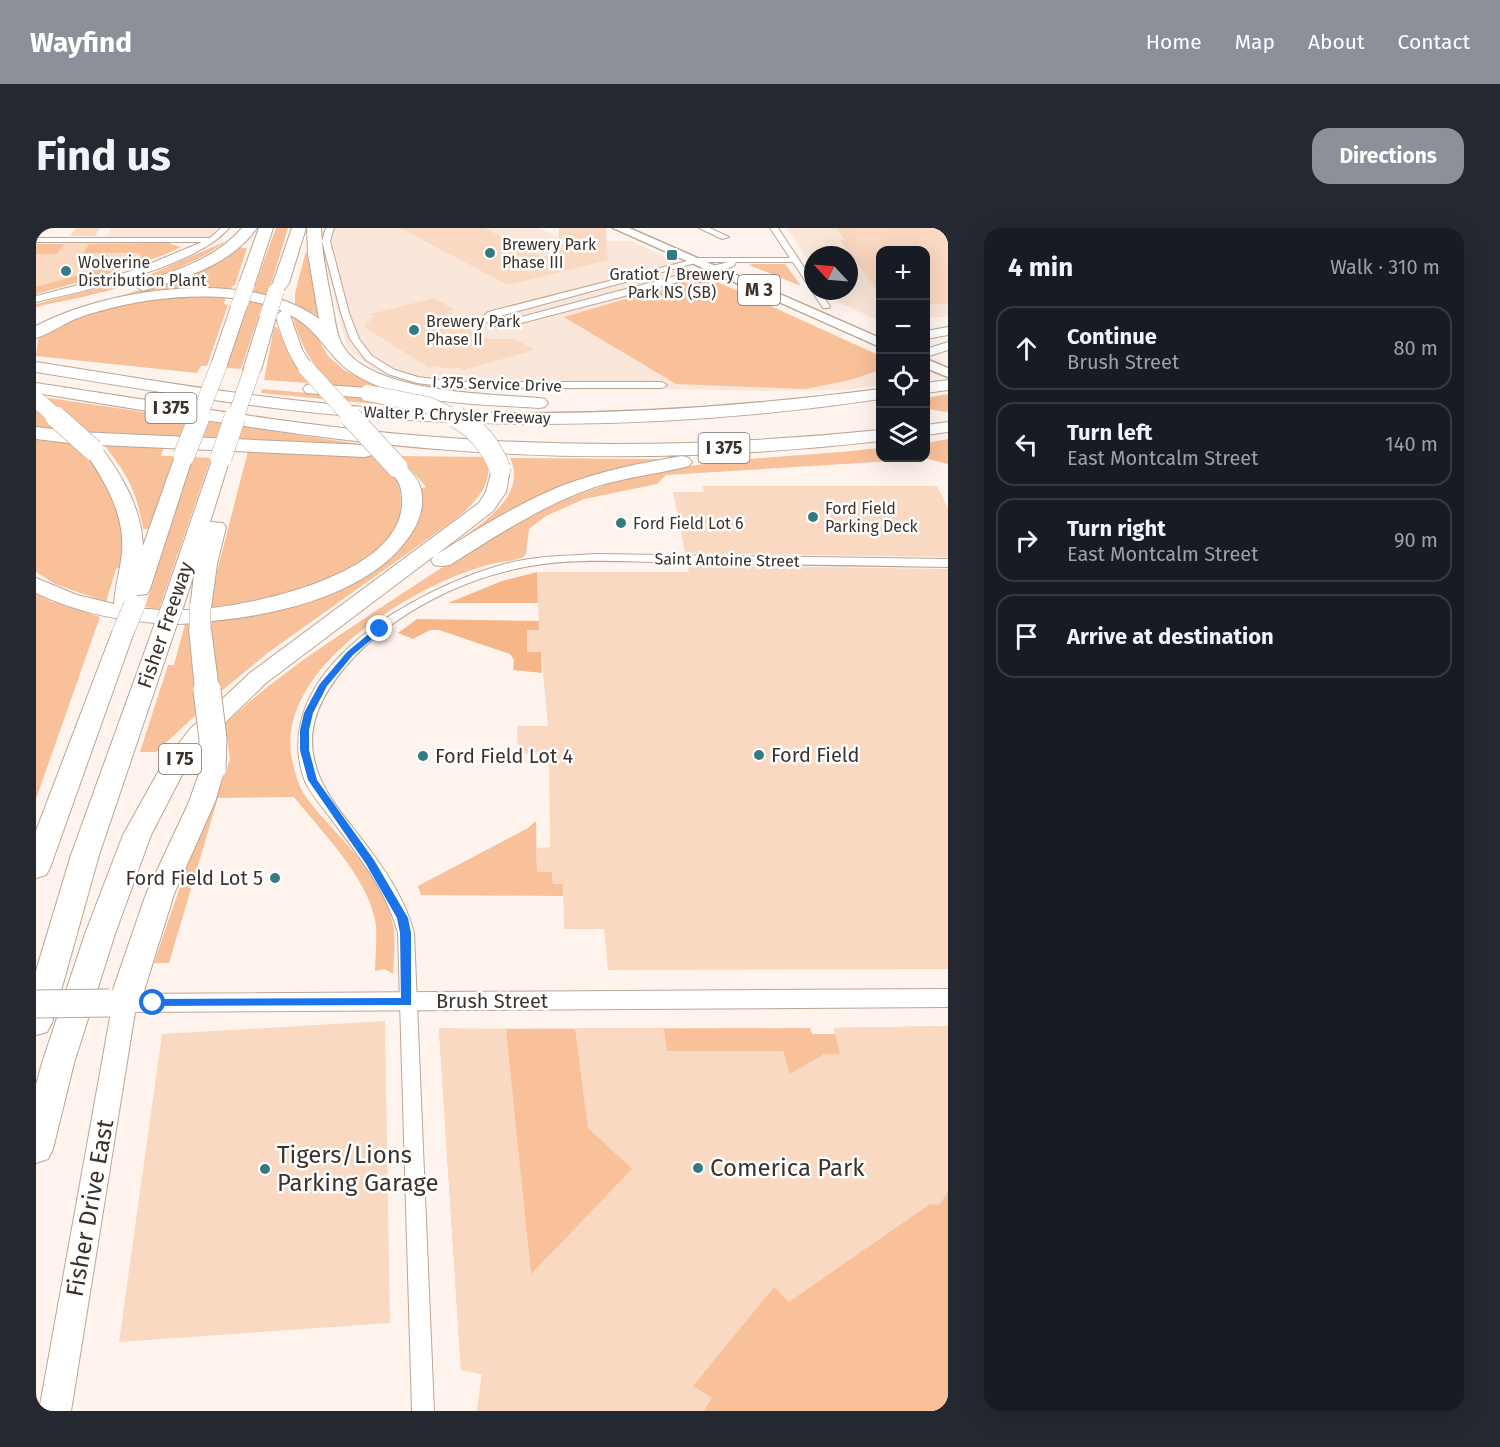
<!DOCTYPE html>
<html lang="en">
<head>
<meta charset="utf-8">
<style>
	body { margin:0; font-family:"Fira Sans",sans-serif; background:#242831; color:#f1f3f6 }
	.controls { position:absolute; right:18px; top:18px; display:grid; overflow:hidden; border-radius:12px; box-shadow:0 6px 24px #0002 }
	.controls button { width:54px; height:54px; display:grid; place-items:center; padding:0; border:0; border-bottom:2px solid #363941; background:#171b24; color:#f1f3f6; font:30px sans-serif }
	.compass { position:absolute; left:768px; top:18px; width:54px; height:54px; border-radius:50%; background:#171b24; box-shadow:0 6px 24px #0002; rotate:296deg }
	.stop { position:absolute; width:18px; height:18px; margin:-14px; border:4px solid #1a73e8; border-radius:50%; background:#fff }
	.stop.end { background:#1a73e8; border-color:#fff; box-shadow:0 2px 6px #0008 }
	.list { margin:0; padding:0; list-style:none }
	h2 { display:flex; justify-content:space-between; align-items:center; height:78px; margin:0; padding:0 24px; font-size:26px }
	h2 small { font-size:20px; font-weight:400; color:#9ea1a6 }
	.list li { display:grid; grid-template-columns:39px 1fr auto; gap:18px; align-items:center; box-sizing:border-box; height:84px; margin:0 12px 12px; padding:0 12px; border:2px solid #363941; border-radius:18px }
	.list b { display:block; font-size:22px; white-space:nowrap }
	.list p { margin:0; font-size:20px; white-space:nowrap; color:#9ea1a6 }
	.list em { font-size:20px; font-style:normal; color:#9ea1a6 }
	.icon { flex:none; width:33px; height:33px; fill:none; stroke:currentColor; stroke-width:2; stroke-linecap:round; stroke-linejoin:round }
	.map { position:relative; flex:none; width:912px; height:1183px; overflow:hidden; border-radius:18px }
	header { display:flex; align-items:center; gap:36px; box-sizing:border-box; height:84px; padding:0 30px; background:#8c9099; color:#fff }
	header strong { font-size:28px }
	nav { display:flex; gap:33px; margin-inline-start:auto; font-size:21px }
	.intro { display:flex; align-items:center; justify-content:space-between; box-sizing:border-box; height:144px; padding:0 36px }
	h1 { margin:0; font-size:42px }
	.button { padding:15px 27px; border-radius:18px; background:#8c9099; color:#fff; font-size:21px; font-weight:700 }
	main { display:flex; gap:36px; padding:0 36px }
	aside { flex:1; background:#171b24; border-radius:18px; box-shadow:0 6px 24px #0002 }
	.map>svg:first-child { display:block }
	.built { fill:#fae7da }
	.green { fill:#f9c19a }
	.forest { fill:#f7b688 }
	.building { fill:#fad9c2 }
	.lines { fill:none; stroke-linecap:round; stroke-linejoin:round }
	.street-casing { stroke:#bca594; stroke-width:2 }
	.secondary-casing { stroke:#bca594; stroke-width:2 }
	.primary-casing { stroke:#bca594; stroke-width:3 }
	.highway-casing { stroke:#bca594; stroke-width:2 }
	.street { fill:#fff; fill-rule:evenodd }
	.secondary { fill:#fff; fill-rule:evenodd }
	.primary { fill:#fff; fill-rule:evenodd }
	.highway { fill:#fff; fill-rule:evenodd }
	.secondary-bridge-casing { stroke:#bca594; stroke-width:29; stroke-linecap:butt }
	.highway-bridge-far2-casing { stroke:#bca594; stroke-width:17; stroke-linecap:butt }
	.highway-bridge-far1-casing { stroke:#bca594; stroke-width:22; stroke-linecap:butt }
	.highway-bridge-casing { stroke:#bca594; stroke-width:29; stroke-linecap:butt }
	.secondary-bridge { stroke:#fff; stroke-width:27 }
	.highway-bridge-far2 { stroke:#fff; stroke-width:16 }
	.highway-bridge-far1 { stroke:#fff; stroke-width:21 }
	.highway-bridge { stroke:#fff; stroke-width:27 }
	.route { fill:#1a73e8 }
	.poi-dot { fill:#337b83; stroke:#fff; stroke-width:2 }
	.labels { text-anchor:middle; dominant-baseline:central; stroke-width:5; stroke-linejoin:round; paint-order:stroke }
	.far-poi-label { font-size:16px; fill:#3c322c; stroke:#fff; text-anchor:start }
	.far-street-label { font-size:16px; fill:#3c322c; stroke:#fff }
	.shield { fill:#fff; stroke:#76706b; stroke-width:1.5 }
	.shield-label { font-size:18px; font-weight:bold; fill:#3c322c }
	.street-label { font-size:20px; fill:#3c322c; stroke:#fff }
	.poi-label { font-size:20px; fill:#3c322c; stroke:#fff; text-anchor:start }
	.near-poi-label { font-size:24px; fill:#3c322c; stroke:#fff; text-anchor:start }
	.near-street-label { font-size:24px; fill:#3c322c; stroke:#fff }
</style>
</head>
<body>
<header>
<strong>Wayfind</strong>
<nav><a>Home</a><a>Map</a><a>About</a><a>Contact</a></nav>
</header>
<div class="intro"><h1>Find us</h1><a class="button">Directions</a></div>
<main>
<div class="map">
<svg width="912" height="1183" viewBox="0 0 912 1183">
	<rect width="100%" height="100%" fill="#fef4ed"/>
	<path class="built" d="M75,0H181L176,9H70Z
		M288,0H503L531,13H595L844,127V157L809,162L728,163L636,161L416,163L374,155L353,149L339,142L311,120L284,12Z
		M750,0H903L912,10V89H890V22H844V93L802,74L794,63H813V27H777V39Z"/>
	<path class="green" d="M240,0H252L233,63L230,69L216,66Z
		M190,13C141,51 59,66 0,79V76L113,47Z
		M132,15L145,19L128,27L72,46L0,66V16Z
		M203,19L211,20L199,57L196,58L194,64L69,73C114,58 164,47 203,19Z
		M270,23L286,90L259,76V65Z
		M716,36H749L765,58L713,37Z
		M668,48L844,128V142L814,152L769,161L640,156L528,89Z
		M169,68L190,69L188,76L192,77L171,138H165L161,145L0,128L2,111C52,77 110,70 169,68Z
		M213,73L227,75L205,141L189,140Z
		M256,86L277,102L292,128L308,142L330,153L370,166L295,157C274,133 264,117 256,86Z
		M238,99H241L259,136L274,155L228,152Z
		M226,161L340,171L381,180L225,165Z
		M912,166V184L890,181V170Z
		M0,168L330,217L334,220L132,212L0,200Z
		M0,210L40,214C74,252 92,287 84,339L80,341L70,374L19,356L0,344Z
		M912,211V236L888,230L878,234L873,232L630,247L621,256L548,271L510,288L493,301L490,326L487,329C479,333 469,333 460,335C446,338 431,343 417,349C351,377 236,450 257,536C260,549 264,562 273,573C304,613 346,644 357,696C360,712 358,729 357,746L349,741L339,743C339,727 342,707 339,692C331,649 285,603 258,569L182,570L133,735H118L152,635L190,543L194,531L189,496C237,450 286,419 341,382C423,328 509,269 606,247C682,229 766,229 844,220V230H890V215Z
		M67,216L128,219L125,228H138L113,301H107C101,264 91,245 67,216Z
		M212,223L339,226C357,242 365,251 365,276C364,347 229,372 176,380V363Z
		M363,228L451,229C457,258 441,272 421,290L233,424L183,465L174,392L200,390L354,329C377,308 388,293 383,261L390,259Z
		M156,229L175,230L123,381L109,379Z
		M474,230L620,231V233L515,263L485,276L414,318C441,298 493,270 474,230Z
		M0,365L14,373L64,389L0,571Z
		M153,381H155L163,484L120,524H104L132,437H138Z
		M500,593L501,644H516L517,656H527V668L385,667L382,658L492,600Z
		M912,798V1183H441L446,1146L425,1142L403,801L774,800L776,806H799L798,800Z"/>
	<path class="forest" d="M501,344L502,375H412L466,353Z
		M381,391L503,393V402H491V424H505L506,445L477,442L478,432L474,426L403,402H394L377,411L362,405Z"/>
	<path class="building" d="M40,0H64L59,8H34Z
		M364,0H448L507,29L522,25L523,0H570L572,32L472,57Z
		M800,0H912V76H890V18L844,19V66L804,12H809Z
		M28,16H53L47,25H104L105,29L0,59V26H21Z
		M398,70L419,82L413,83L417,86L410,87L452,111H479L499,122L427,142L422,139L415,141L399,138L393,140L327,98L334,96L330,94L336,92L333,90L339,89L335,86Z
		M666,258H901L912,280V329L649,325L637,264H668Z
		M651,337L912,341V741L572,742L568,701H528L527,656H517L516,644H501L500,620L514,619L513,526H482L481,498H512L505,424H491V402H503L501,344H653Z
		M349,793L354,1095L83,1114L126,806Z
		M912,798V964L903,977L894,976L753,1074L738,1059L657,1158L676,1170L668,1183H441L446,1146L425,1142L403,800L470,801L495,1046L596,941L552,900L539,801H628L631,823H747L754,846L788,826H804L798,800Z"/>
	<g class="lines">
		<g class="street-casing">
			<path id="street" d="M185,0H193C160,39 51,62 0,74V68L99,42L166,14H0V10H174Z
				M290,0H298L294,13L313,85L323,111L336,128L359,142L382,149L421,154H626L631,157L626,160H421L381,155L352,146L330,132L314,111L305,85L286,13Z
				M663,0H674L693,9L686,11Z
				M734,0H742L777,53V63H783L794,78L793,80H787L757,34H700L698,38L684,43L470,99L456,98L446,90L452,84L663,30H754ZM663,34H692L470,93H461L456,90Z
				M560,326L912,331V339C824,337 736,336 648,335C592,334 531,328 475,342C419,355 360,386 320,427C298,450 276,480 276,513C276,557 310,589 334,622C353,648 370,674 378,705L398,1183H376L362,705C350,660 320,625 293,588C285,577 273,564 268,551C231,442 381,361 465,337C496,328 529,328 560,326Z"/>
		</g>
		<g class="secondary-casing">
			<path id="secondary" d="M912,99V107L890,111V103Z
				M912,114V122L890,129V121Z
				M912,761V779L99,784L35,1183H3L75,784L67,781L64,775L67,769L76,766Z"/>
		</g>
		<g class="primary-casing">
			<path id="primary" d="M577,0H593L844,110V119Z
				M890,131L912,140V149L890,140Z"/>
		</g>
		<g class="highway-casing">
			<path id="highway" d="M206,0H221C195,36 153,49 112,61L107,63L99,58L102,55C140,43 179,31 206,0Z
				M223,0H237L218,58L210,63L205,61L202,58Z
				M256,0H270L253,55L245,66H235L232,63L237,55Z
				M271,0H285C286,28 292,54 297,81C299,91 300,103 304,112C325,165 455,166 503,170L509,171L512,175L509,179L503,180C446,176 367,177 318,146C292,130 283,101 254,87L266,122L278,140L276,144H264C252,126 246,110 240,89L225,142L222,146H210L207,142L224,88L232,83L240,87L246,83C197,60 115,68 64,83C52,86 40,90 29,96C20,101 10,107 0,110V98C71,60 214,39 283,91L272,26Z
				M203,73L211,78L191,137L189,141H177L175,137L195,78Z
				M0,134C118,153 236,173 355,181C519,191 682,182 844,161V171C683,195 519,202 355,191C236,184 118,163 0,144Z
				M912,152V162L890,165V155Z
				M0,155C133,175 266,199 400,209C548,221 696,217 844,202V213C697,230 548,233 400,221C266,210 133,186 0,165Z
				M276,156L332,160L338,161L341,165L338,169L332,170L270,165L267,161L270,157Z
				M912,194V204L890,207V197Z
				M0,199L41,204L329,217L336,219L338,223L336,227L329,229L41,216L0,211Z
				M57,216L64,218C87,249 105,279 107,318L139,228L141,224H155L157,228L114,361L111,366L101,367L98,380L126,382L125,380L178,226H192L194,230L174,294L187,295L190,299L181,336L175,380C231,374 386,340 364,258C362,251 355,245 351,239L354,235H368C373,242 381,249 384,258C389,275 385,291 375,306C335,368 234,389 165,394L172,396L175,401L183,462L180,467L171,469L162,467L159,462L153,401L156,396L162,395L141,396L63,627L16,795L11,804L0,807V743L35,627L119,395C78,392 37,383 0,365V350L41,367L78,376C79,359 84,343 86,325C89,285 69,254 48,222L50,218ZM158,346L154,382H146L147,380Z
				M646,228L653,230L656,234L653,238C622,246 590,249 559,259C507,277 460,308 414,337L406,338L398,337L395,332L398,328L230,455L172,511L147,545L115,607L79,706L38,835L17,921L12,931L0,935V857L6,835L49,706L87,607L126,537L154,501L214,445L443,275L450,264L457,237H471L474,241L470,264L457,283L400,327C440,302 481,276 525,258C564,243 605,235 646,228Z
				M87,397L95,399L98,404L14,640L10,647L0,650V603L76,404L79,399Z
				M176,532L185,534L189,540L179,574L138,666L104,776L99,784L88,788L77,784L72,776L110,666L153,574L167,534Z"/>
		</g>
		<use href="#street" class="street"/>
		<use href="#secondary" class="secondary"/>
		<use href="#primary" class="primary"/>
		<use href="#highway" class="highway"/>
		<g class="secondary-bridge-casing">
			<path id="secondary-bridge" d="M0,776L73,775"/>
		</g>
		<g class="highway-bridge-far2-casing">
			<path id="highway-bridge-far2" d="M203,78L210,58
				M232,88L240,63
				M270,140L317,191
				M332,165L392,177L422,191
				M0,171L22,191
				M162,191L183,137
				M199,191L216,142"/>
		</g>
		<g class="highway-bridge-far1-casing">
			<path id="highway-bridge-far1" d="M20,189L57,222
				M315,189L361,239
				M420,189C442,201 455,218 464,241
				M148,228L163,189
				M185,230L199,189
				M164,380V401
				M131,393L136,380
				M87,404L98,378"/>
		</g>
		<g class="highway-bridge-casing">
			<path id="highway-bridge" d="M171,462L177,511L176,540"/>
		</g>
		<use href="#secondary-bridge" class="secondary-bridge"/>
		<use href="#highway-bridge-far2" class="highway-bridge-far2"/>
		<use href="#highway-bridge-far1" class="highway-bridge-far1"/>
		<use href="#highway-bridge" class="highway-bridge"/>
	</g>
	<path class="route" d="M341,399L348,401L317,427L291,458L277,485L273,502V522L281,552L338,632L372,690L375,705V777L113,778V772L117,771L365,770L364,705L361,690L330,636L272,552L264,522V502L268,485L283,457L311,424Z"/>
	<g class="poi-dot">
		<circle cx="454" cy="25" r="6"/>
		<rect x="630" y="21" width="12" height="12" rx="3"/>
		<circle cx="30" cy="43" r="6"/>
		<circle cx="378" cy="102" r="6"/>
		<circle cx="777" cy="289" r="6"/>
		<circle cx="585" cy="295" r="6"/>
		<circle cx="723" cy="527" r="6"/>
		<circle cx="387" cy="528" r="6"/>
		<circle cx="239" cy="650" r="6"/>
		<circle cx="662" cy="940" r="6"/>
		<circle cx="229" cy="941" r="6"/>
	</g>
	<g class="labels">
		<g class="far-poi-label">
			<text x="466" y="16">Brewery Park<tspan x="466" dy="18">Phase III</tspan></text>
			<text x="42" y="34">Wolverine<tspan x="42" dy="18">Distribution Plant</tspan></text>
			<text x="636" y="46" text-anchor="middle">Gratiot / Brewery<tspan x="636" dy="18">Park NS (SB)</tspan></text>
			<text x="390" y="93">Brewery Park<tspan x="390" dy="18">Phase II</tspan></text>
			<text x="789" y="280">Ford Field<tspan x="789" dy="18">Parking Deck</tspan></text>
			<text x="597" y="295">Ford Field Lot 6</text>
		</g>
		<g class="far-street-label">
			<text transform="translate(461 156) rotate(2)">I 375 Service Drive</text>
			<text transform="translate(421 187) rotate(2)">Walter P. Chrysler Freeway</text>
			<text transform="translate(691 332) rotate(1)">Saint Antoine Street</text>
		</g>
		<g class="shield">
			<rect x="702" y="47" width="42" height="30" rx="4.5"/>
			<rect x="109.5" y="165" width="51" height="30" rx="4.5"/>
			<rect x="662.5" y="205" width="51" height="30" rx="4.5"/>
			<rect x="123" y="516" width="42" height="30" rx="4.5"/>
		</g>
		<g class="shield-label">
			<text x="723" y="62">M 3</text>
			<text x="135" y="180">I 375</text>
			<text x="688" y="220">I 375</text>
			<text x="144" y="531">I 75</text>
		</g>
		<g class="street-label">
			<text transform="translate(129 397) rotate(-71)">Fisher Freeway</text>
			<text x="456" y="773">Brush Street</text>
		</g>
		<g class="poi-label">
			<text x="735" y="527">Ford Field</text>
			<text x="399" y="528">Ford Field Lot 4</text>
			<text x="227" y="650" text-anchor="end">Ford Field Lot 5</text>
		</g>
		<g class="near-poi-label">
			<text x="241" y="927">Tigers/Lions<tspan x="241" dy="28">Parking Garage</tspan></text>
			<text x="674" y="940">Comerica Park</text>
		</g>
		<g class="near-street-label">
			<text transform="translate(54 980) rotate(-80)">Fisher Drive East</text>
		</g>
	</g>
</svg>
<div class="controls">
<button>+</button>
<button>−</button>
<button><svg class="icon" aria-label="locate" viewBox="0 0 24 24"><circle cx="12" cy="12" r="6"/><path d="M12 2v4M12 18v4M2 12h4M18 12h4"/></svg></button>
<button><svg class="icon" aria-label="layers" viewBox="0 0 24 24"><path d="M12 4l9 5-9 5-9-5zM3 14l9 5 9-5"/></svg></button>
</div>
<svg class="compass" viewBox="-18 -18 36 36"><path d="M0-13l5 13h-10z" fill="#e53935"/><path d="M0 13l5-13h-10z" fill="#9ea1a6"/></svg>
<div class="stop" style="left:117px;top:775px"></div>
<div class="stop end" style="left:344px;top:401px"></div>
</div>
<aside>
<h2>4 min<small>Walk · 310 m</small></h2>
<ul class="list">
<li><svg class="icon" aria-label="ahead" viewBox="0 0 24 24"><path d="M12 20V5M6 11l6-6 6 6"/></svg><div><b>Continue</b><p>Brush Street</p></div><em>80 m</em></li>
<li><svg class="icon" aria-label="left" viewBox="0 0 24 24"><path d="M17 20v-9H6M10 6l-5 5 5 5"/></svg><div><b>Turn left</b><p>East Montcalm Street</p></div><em>140 m</em></li>
<li><svg class="icon" aria-label="right" viewBox="0 0 24 24"><path d="M7 20v-9h11M14 6l5 5-5 5"/></svg><div><b>Turn right</b><p>East Montcalm Street</p></div><em>90 m</em></li>
<li><svg class="icon" aria-label="arrive" viewBox="0 0 24 24"><path d="M6 21V4h12l-3 4 3 4H6"/></svg><div><b>Arrive at destination</b></div></li>
</ul>
</aside>
</main>
</body>
</html>
